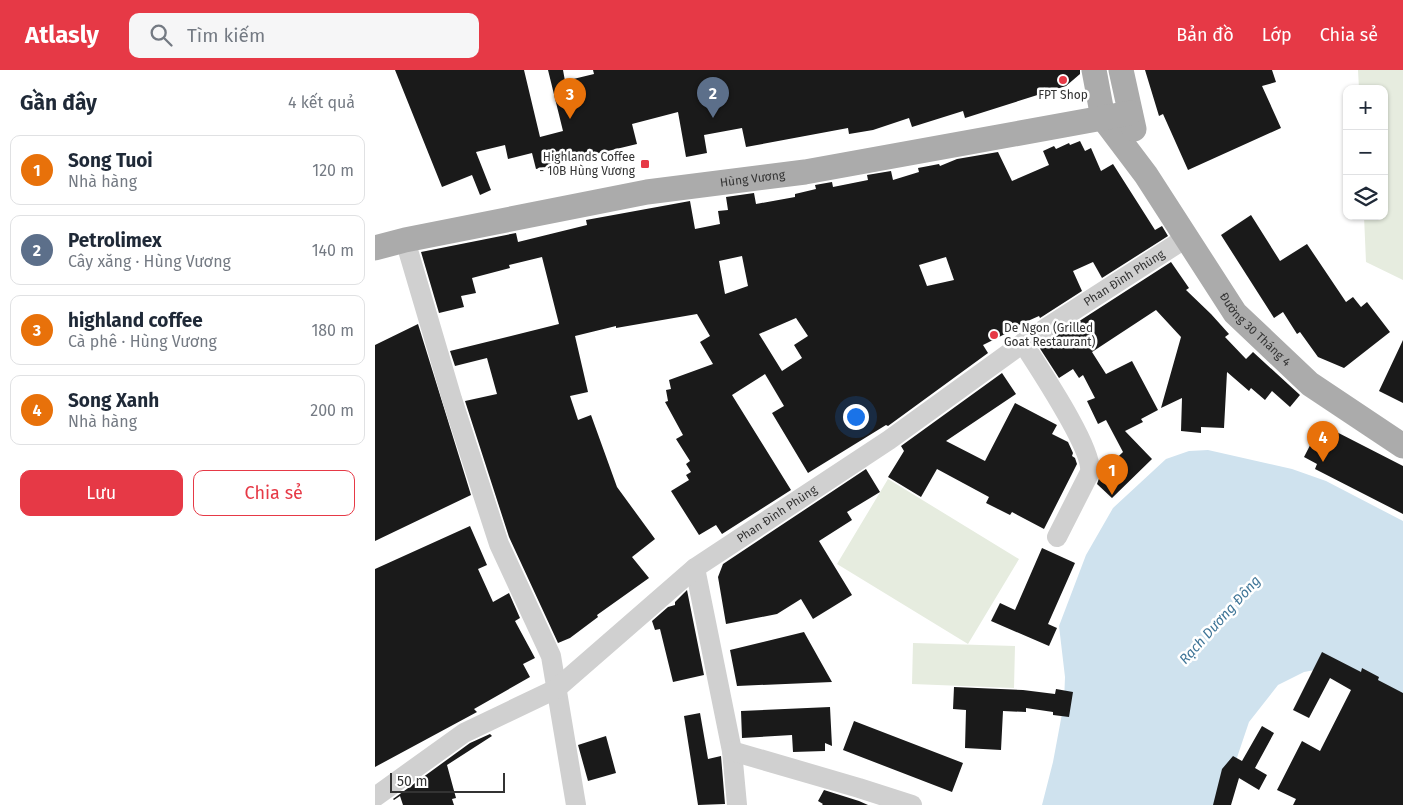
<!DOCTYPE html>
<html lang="vi">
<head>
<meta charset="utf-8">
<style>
	body { margin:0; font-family:"Fira Sans",sans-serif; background:#f6f6f7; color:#1f2937 }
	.controls { position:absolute; right:15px; top:15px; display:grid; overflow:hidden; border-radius:10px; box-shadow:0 1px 4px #0004 }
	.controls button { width:45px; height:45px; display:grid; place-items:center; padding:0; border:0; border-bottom:1px solid #e0e1e3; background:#fff; color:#1f2937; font:25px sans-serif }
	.scale { position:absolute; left:15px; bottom:12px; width:115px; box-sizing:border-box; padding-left:5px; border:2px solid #333; border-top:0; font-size:14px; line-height:18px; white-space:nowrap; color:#333; -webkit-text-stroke:4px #fff; paint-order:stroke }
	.you { position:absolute; left:480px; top:346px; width:18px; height:18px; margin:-12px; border:4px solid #fff; border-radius:50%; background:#1a73e8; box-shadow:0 0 0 8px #1a73e833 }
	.badge { display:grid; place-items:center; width:32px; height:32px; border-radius:50%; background:#e63946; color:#fff; font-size:16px; font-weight:700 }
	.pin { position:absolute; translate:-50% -41px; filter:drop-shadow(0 1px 2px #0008) }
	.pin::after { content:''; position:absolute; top:26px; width:18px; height:15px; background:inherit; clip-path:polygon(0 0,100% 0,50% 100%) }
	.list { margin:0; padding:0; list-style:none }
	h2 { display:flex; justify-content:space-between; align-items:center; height:65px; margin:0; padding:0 20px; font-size:21px }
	h2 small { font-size:16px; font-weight:400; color:#747a83 }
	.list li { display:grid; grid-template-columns:32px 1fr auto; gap:15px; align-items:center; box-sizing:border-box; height:70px; margin:0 10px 10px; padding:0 10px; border:1px solid #e0e1e3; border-radius:10px }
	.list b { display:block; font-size:19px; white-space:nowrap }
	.list p { margin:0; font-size:16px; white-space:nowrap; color:#747a83 }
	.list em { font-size:16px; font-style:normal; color:#747a83 }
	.actions { display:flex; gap:10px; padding:15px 20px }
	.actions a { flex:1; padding:11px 0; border:1px solid #e63946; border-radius:10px; text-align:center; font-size:18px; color:#e63946 }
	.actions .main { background:#e63946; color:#fff }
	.icon { flex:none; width:28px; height:28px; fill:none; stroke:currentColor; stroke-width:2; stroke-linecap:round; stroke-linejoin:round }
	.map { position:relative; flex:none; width:1028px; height:735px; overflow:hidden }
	header { display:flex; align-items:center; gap:30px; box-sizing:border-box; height:70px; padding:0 25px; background:#e63946; color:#fff }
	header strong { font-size:24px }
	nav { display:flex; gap:28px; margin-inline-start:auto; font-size:18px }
	.search { width:350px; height:45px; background:#f6f6f7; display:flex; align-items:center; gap:12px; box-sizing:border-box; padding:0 18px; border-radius:10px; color:#747a83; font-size:19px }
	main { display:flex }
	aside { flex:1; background:#fff }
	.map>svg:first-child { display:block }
	.green { fill:#e6ecdf }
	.water { fill:#cfe2ee }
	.building { fill:#1a1a1a; fill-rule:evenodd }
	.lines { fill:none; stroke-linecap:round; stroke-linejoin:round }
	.minor { stroke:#d0d0d0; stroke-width:20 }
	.major { stroke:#ababab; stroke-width:25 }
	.poi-dot { fill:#e63946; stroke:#fff; stroke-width:2 }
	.labels { text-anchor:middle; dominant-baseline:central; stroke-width:5; stroke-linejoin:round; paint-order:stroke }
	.poi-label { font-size:12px; fill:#333; stroke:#fff }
	.street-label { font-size:12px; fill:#333; stroke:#fff }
	.water-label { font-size:14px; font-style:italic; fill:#3f7597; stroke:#fff }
</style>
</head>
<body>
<header>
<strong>Atlasly</strong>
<div class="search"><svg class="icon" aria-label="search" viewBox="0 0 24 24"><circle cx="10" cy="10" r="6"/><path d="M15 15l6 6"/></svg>Tìm kiếm</div>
<nav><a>Bản đồ</a><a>Lớp</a><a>Chia sẻ</a></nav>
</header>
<main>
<aside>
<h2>Gần đây<small>4 kết quả</small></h2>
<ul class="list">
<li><span class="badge" style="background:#e8710a">1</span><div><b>Song Tuoi</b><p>Nhà hàng</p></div><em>120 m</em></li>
<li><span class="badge" style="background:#5c6f8a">2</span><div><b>Petrolimex</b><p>Cây xăng · Hùng Vương</p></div><em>140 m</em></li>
<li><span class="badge" style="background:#e8710a">3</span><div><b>highland coffee</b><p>Cà phê · Hùng Vương</p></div><em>180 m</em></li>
<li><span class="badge" style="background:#e8710a">4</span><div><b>Song Xanh</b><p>Nhà hàng</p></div><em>200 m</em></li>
</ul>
<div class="actions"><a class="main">Lưu</a><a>Chia sẻ</a></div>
</aside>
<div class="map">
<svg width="1028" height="735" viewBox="0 0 1028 735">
	<rect width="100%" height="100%" fill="#fff"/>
	<path class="green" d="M983,0H1028V210L991,192L989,146H1009V19H984Z
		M513,409L644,489L593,574L462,494Z
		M538,573L640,576L639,618L537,614Z"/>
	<path class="water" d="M833,380L917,399L951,411L1028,451V628L945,599L929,602L903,615L874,652L846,735H667L678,692L689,633L690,607L684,556L711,485L738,438L791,389L814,381Z"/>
	<path class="building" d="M20,0H149L165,67L188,61L173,0H188L190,11L219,4L218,0H705V4L691,16L590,48L588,41L537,57L534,48L498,60L474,64L473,58L371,77L367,58L329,65L332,83L311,87L303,42L257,54L262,74L208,87L207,82L175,90L176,96L161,99L157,83L133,89L130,75L101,82L116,120L105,125L97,105L67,117Z
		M770,0H897L901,12L887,16L906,58L813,100L788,44L784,46Z
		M705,71L710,81L716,78L726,101L738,94L780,160L787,156L793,166L727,208L718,192L698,201L707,221L665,248L664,246L637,258L638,260L608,275L613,283L513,356L511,355L433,403L397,343L409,336L390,304L357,325L416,420L347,464L341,455L324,465L296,421L314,410L311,405L316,402L311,394L315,391L301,369L308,365L290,332L293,331L291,320L296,319L294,310L338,294L325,272L335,266L322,244L241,258V256L200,266L213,322L195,326L203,350L216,345L242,417L280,469L257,487L274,508L222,545L223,547L195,568L183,573L134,467L90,331L122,324L112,288L80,296L75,281L184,254L167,187L134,195L135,198L97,208L101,223L86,226L89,237L64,243L46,182L141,163L143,172L212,155L211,150L315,131L320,159L345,154L343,141L353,140L351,127L379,123L381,134L420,127V124L441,119L440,115L457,112L458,117L493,110L492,105L516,101L518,110L544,102L543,98L564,94L565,96L582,89L623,82L637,111L674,95L668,81L679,76L681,79L694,73L695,75ZM367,186L373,216L350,224L344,191ZM571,187L579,210L552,216L544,195ZM421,248L433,266L419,275L427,288L407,301L384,264Z
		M876,145L905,191L932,174L971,232L978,227L986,237L992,232L1015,262L969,298L943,287L925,262L922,264L908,242L899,248L846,165Z
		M796,192L814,218L811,220L836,244L854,264L850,267L871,289L878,282L925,325L915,337L897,321L890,330L876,318L874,321L852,302L849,358L826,357V363L806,361L807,328L786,338L806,267L781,240L717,282L731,304L757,291L783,340L766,349L768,352L750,361L777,389L737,428L722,414L726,403L748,382L731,350L723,354L712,331L720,328L708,305L704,308L698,299L684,308L664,277Z
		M43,254L96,425L0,471V275Z
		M1028,270V333L1004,321Z
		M627,303L641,324L571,371L610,391L640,333L682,355L677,364L693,372L698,383L697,386L700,388L702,394L669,459L637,442L635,445L611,433L614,427L562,399L546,427L513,407L529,381L526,376Z
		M946,354L1028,396V444L940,399L942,394L929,387Z
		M491,399L505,422L472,442L477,450L444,471L477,525L438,549L426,529L402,544L351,554L343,507L348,494Z
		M95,456L112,495L103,499L118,532L134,523L145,548L140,551L160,588L148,594L155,607L99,639L102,642L0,697V499Z
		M667,478L700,493L673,554L682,558L674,576L616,551L625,533L640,540Z
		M312,520L329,605L298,612L285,559L280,560L277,551L293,537L300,535V532Z
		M429,562L457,612L362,616L355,580Z
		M947,582L986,602L987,598L1004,607L1003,610L1028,623V735H918L921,729L902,720L927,671L945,681L976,620L955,608L934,648L918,640Z
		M579,617L648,620L680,624L681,619L698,622L694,647L678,645V642L651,638V642L628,641L626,680L590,678L591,640L578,639Z
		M455,637L457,676L450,673V681L418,682L417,665L367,668L366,641Z
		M325,643L333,689L346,686L350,734L323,735L309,646Z
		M479,651L588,693L577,722L468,680Z
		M887,656L899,663L880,698L892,705L884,720L864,708L856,735H838L847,699L858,686L867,691Z
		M115,664L117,666L72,695L81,728L77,729L79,735H28L25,726L19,730L18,729L95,673Z
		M231,666L241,703L213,711L203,675Z
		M449,720L484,731L493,735H447L448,734L443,731Z"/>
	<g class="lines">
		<g class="minor">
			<path d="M30,170L77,329L124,474L176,586L201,735"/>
			<path d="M648,273C663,297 718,378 715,402L682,467"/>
			<path d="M320,498L357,681L362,735"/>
			<path d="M357,681L484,718L537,735"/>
			<path id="s1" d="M0,727L89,663L181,619L320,498L514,370L648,273L811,168"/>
		</g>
		<g class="major">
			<path id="s2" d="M719,0L728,48L771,105L860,243L935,314L1028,376"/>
			<path d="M746,0L759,59"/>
			<path id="s3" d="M0,178L30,170L272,122L430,102L755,43"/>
		</g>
	</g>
	<g class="poi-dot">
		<circle cx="688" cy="10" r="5"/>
		<rect x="265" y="89" width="10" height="10" rx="2.5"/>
		<circle cx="619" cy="265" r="5"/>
	</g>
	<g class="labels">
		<g class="poi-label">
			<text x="688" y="25">FPT Shop</text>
			<text x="260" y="87" text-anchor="end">Highlands Coffee<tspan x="260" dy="14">- 10B Hùng Vương</tspan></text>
			<text x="629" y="258" text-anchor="start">De Ngon (Grilled<tspan x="629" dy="14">Goat Restaurant)</tspan></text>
		</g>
		<g class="street-label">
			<text stroke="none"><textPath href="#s3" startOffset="384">Hùng Vương</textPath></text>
			<text stroke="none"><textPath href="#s1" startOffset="914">Phan Đình Phùng</textPath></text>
			<text stroke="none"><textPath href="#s2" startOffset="310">Đường 30 Tháng 4</textPath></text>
			<text stroke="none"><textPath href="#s1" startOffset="494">Phan Đình Phùng</textPath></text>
		</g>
		<g class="water-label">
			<text transform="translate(845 550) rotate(-48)">Rạch Dương Đông</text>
		</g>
	</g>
</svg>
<div class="controls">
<button>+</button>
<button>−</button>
<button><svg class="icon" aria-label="layers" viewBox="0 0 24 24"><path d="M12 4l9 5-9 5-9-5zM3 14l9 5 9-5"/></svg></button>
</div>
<div class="scale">50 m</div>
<div class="you"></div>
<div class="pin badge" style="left:737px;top:425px;background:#e8710a">1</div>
<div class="pin badge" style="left:338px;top:48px;background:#5c6f8a">2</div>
<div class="pin badge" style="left:195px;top:49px;background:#e8710a">3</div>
<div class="pin badge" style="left:948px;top:392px;background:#e8710a">4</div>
</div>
</main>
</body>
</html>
